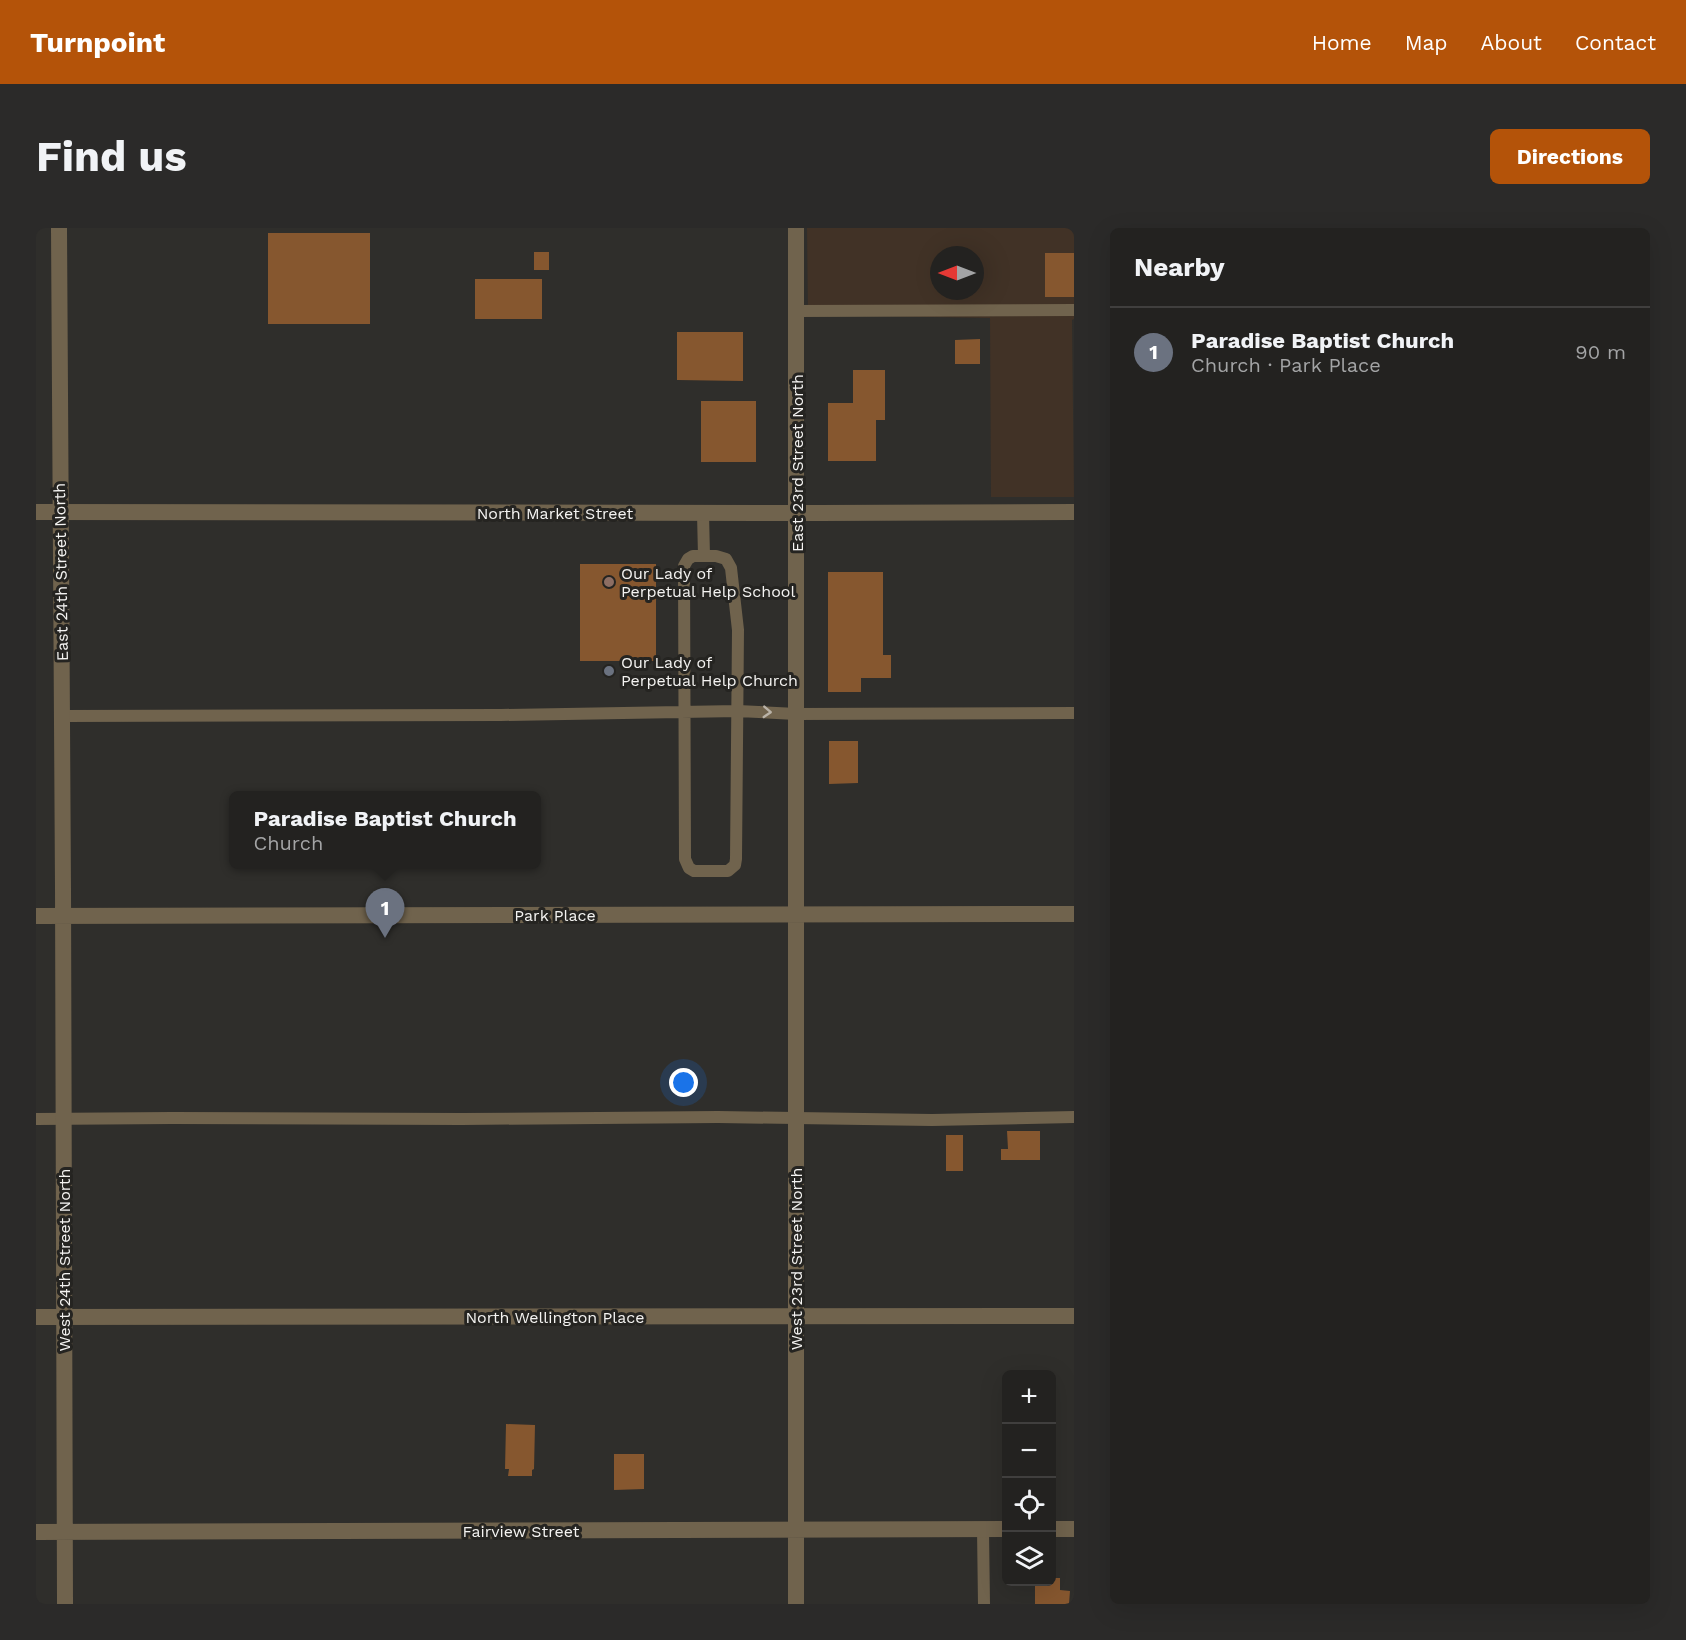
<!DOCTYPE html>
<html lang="en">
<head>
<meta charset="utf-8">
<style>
	body { margin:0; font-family:"Work Sans",sans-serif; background:#2b2a29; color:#f1f3f6 }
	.controls { position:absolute; right:18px; bottom:18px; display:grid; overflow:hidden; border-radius:9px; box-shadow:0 6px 24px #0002 }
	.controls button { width:54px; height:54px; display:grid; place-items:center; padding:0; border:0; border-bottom:2px solid #403f3e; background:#232220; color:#f1f3f6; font:30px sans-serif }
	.compass { position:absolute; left:894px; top:18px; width:54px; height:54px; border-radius:50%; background:#232220; box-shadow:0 6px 24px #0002; rotate:270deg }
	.you { position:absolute; left:648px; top:855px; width:21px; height:21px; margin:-15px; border:4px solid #fff; border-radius:50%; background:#1a73e8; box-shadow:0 0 0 9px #1a73e833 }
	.badge { display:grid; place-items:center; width:39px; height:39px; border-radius:50%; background:#b45309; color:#fff; font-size:20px; font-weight:700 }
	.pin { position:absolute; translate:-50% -50px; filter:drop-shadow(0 2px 3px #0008) }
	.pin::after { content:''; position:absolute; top:32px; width:21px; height:18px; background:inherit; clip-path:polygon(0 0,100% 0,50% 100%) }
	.popup { position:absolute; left:193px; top:563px; width:312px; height:78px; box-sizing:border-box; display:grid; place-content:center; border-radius:9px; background:#232220; filter:drop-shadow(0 2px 4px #0005); font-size:20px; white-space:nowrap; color:#a3a4a5 }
	.popup b { font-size:22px; color:#f1f3f6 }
	.popup::after { content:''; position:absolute; left:50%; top:100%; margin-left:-12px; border:12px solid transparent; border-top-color:#232220 }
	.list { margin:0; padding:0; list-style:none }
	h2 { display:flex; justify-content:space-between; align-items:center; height:78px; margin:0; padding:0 24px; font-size:26px }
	h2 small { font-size:20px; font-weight:400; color:#a3a4a5 }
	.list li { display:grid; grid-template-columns:39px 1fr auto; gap:18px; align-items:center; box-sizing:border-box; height:90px; padding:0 24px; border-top:2px solid #403f3e }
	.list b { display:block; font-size:22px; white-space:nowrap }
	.list p { margin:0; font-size:20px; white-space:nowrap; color:#a3a4a5 }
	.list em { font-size:20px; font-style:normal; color:#a3a4a5 }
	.icon { flex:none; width:33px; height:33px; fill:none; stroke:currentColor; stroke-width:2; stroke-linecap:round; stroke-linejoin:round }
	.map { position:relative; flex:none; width:1038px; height:1376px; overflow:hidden; border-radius:9px }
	header { display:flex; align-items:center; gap:36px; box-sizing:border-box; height:84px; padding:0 30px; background:#b45309; color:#fff }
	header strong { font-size:28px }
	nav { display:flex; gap:33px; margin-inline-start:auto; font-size:21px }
	.intro { display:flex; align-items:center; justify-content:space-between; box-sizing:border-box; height:144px; padding:0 36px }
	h1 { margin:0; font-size:42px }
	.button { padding:15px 27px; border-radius:9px; background:#b45309; color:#fff; font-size:21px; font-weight:700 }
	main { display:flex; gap:36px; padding:0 36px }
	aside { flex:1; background:#232220; border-radius:9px; box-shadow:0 6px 24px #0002 }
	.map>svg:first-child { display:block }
	.commercial { fill:#413226; fill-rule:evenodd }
	.building { fill:#86572f }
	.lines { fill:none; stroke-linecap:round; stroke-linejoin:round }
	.service { stroke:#70634d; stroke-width:12 }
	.minor { stroke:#70634d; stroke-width:16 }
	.oneway { stroke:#b9b2a7 }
	.education-dot { fill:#8d6e63; stroke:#252421; stroke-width:2 }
	.worship-dot { fill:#6b7280; stroke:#252421; stroke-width:2 }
	.labels { text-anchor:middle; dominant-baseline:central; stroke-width:6; stroke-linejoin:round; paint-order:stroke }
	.street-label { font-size:16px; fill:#f4f3f1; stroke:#252421 }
	.poi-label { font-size:16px; fill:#f4f3f1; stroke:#252421; text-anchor:start }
</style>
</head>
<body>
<header>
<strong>Turnpoint</strong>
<nav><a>Home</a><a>Map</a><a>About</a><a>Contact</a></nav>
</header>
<div class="intro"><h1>Find us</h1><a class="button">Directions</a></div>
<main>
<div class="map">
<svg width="1038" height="1376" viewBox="0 0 1038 1376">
	<rect width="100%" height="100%" fill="#2f2e2b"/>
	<path class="commercial" d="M771,0H1038V91L1036,92L1038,269H955L954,90L772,87ZM903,27H939V63H903Z"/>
	<path class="building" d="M232,5H334V96H232Z
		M498,24H513V42H498Z
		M1009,25H1038V69H1009Z
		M439,51H506V91H439Z
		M641,104H707V153L641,152Z
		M944,111V136H919V112Z
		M817,142H849V192H840V233H792V175H817Z
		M665,173H720V234H665Z
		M544,336H620V433H544Z
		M792,344H847V427H855V450H825V464H792Z
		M793,513H822V555L793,556Z
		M971,903H1004V932H965V921H972Z
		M910,907H927V943H910Z
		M470,1196L499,1197L498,1241L496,1242V1248H472L473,1241H469Z
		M578,1226H608V1261L578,1262Z
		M1016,1350H1024V1362L1034,1363L1033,1376H999V1354H1016Z"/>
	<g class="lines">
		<path class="service" d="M760,83L1038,82
			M667,285L668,328
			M657,328H680L690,331L695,340L702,402L700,631L699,637L692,643H658L653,640L649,631L648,338L652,331Z
			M27,488L465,487L702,483L760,486L1038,485
			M0,891L136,890L426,891L682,889L896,892L1038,889
			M947,1301L948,1376"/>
		<path class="minor" d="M23,0L27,660L29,1376
			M0,284L783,285L1038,284
			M0,688L1038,686
			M0,1089L1038,1088
			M1016,1301H1038
			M0,1304L970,1301
			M760,1376V0"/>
	</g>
	<defs><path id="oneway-chevron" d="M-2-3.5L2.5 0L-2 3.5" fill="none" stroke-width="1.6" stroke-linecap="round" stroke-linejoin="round" transform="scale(1.5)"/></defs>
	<use class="oneway" href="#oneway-chevron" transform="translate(731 484) rotate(3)"/>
	<circle class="education-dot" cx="573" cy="354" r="6"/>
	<circle class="worship-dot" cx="573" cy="443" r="6"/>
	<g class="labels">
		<g class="street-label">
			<text transform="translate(761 235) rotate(-90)">East 23rd Street North</text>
			<text x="519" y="285">North Market Street</text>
			<text transform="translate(25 344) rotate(-91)">East 24th Street North</text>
			<text x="519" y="687">Park Place</text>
			<text transform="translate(760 1031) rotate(-90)">West 23rd Street North</text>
			<text transform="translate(28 1032) rotate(-90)">West 24th Street North</text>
			<text x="519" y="1089">North Wellington Place</text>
			<text x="485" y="1303">Fairview Street</text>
		</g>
		<g class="poi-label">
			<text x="585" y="345">Our Lady of<tspan x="585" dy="18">Perpetual Help School</tspan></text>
			<text x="585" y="434">Our Lady of<tspan x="585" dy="18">Perpetual Help Church</tspan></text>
		</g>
	</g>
</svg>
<div class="controls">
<button>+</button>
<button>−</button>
<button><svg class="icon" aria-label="locate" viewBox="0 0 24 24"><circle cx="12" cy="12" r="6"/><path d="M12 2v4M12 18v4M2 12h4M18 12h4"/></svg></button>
<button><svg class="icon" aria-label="layers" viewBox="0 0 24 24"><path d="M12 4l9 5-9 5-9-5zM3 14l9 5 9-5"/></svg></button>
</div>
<svg class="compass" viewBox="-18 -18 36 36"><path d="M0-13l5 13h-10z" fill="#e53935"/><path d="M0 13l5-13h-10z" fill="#a3a4a5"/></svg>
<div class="you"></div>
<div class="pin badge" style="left:349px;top:710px;background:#6b7280">1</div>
<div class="popup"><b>Paradise Baptist Church</b>Church</div>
</div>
<aside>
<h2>Nearby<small></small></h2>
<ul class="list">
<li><span class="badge" style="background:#6b7280">1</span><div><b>Paradise Baptist Church</b><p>Church · Park Place</p></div><em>90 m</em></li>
</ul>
</aside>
</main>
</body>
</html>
